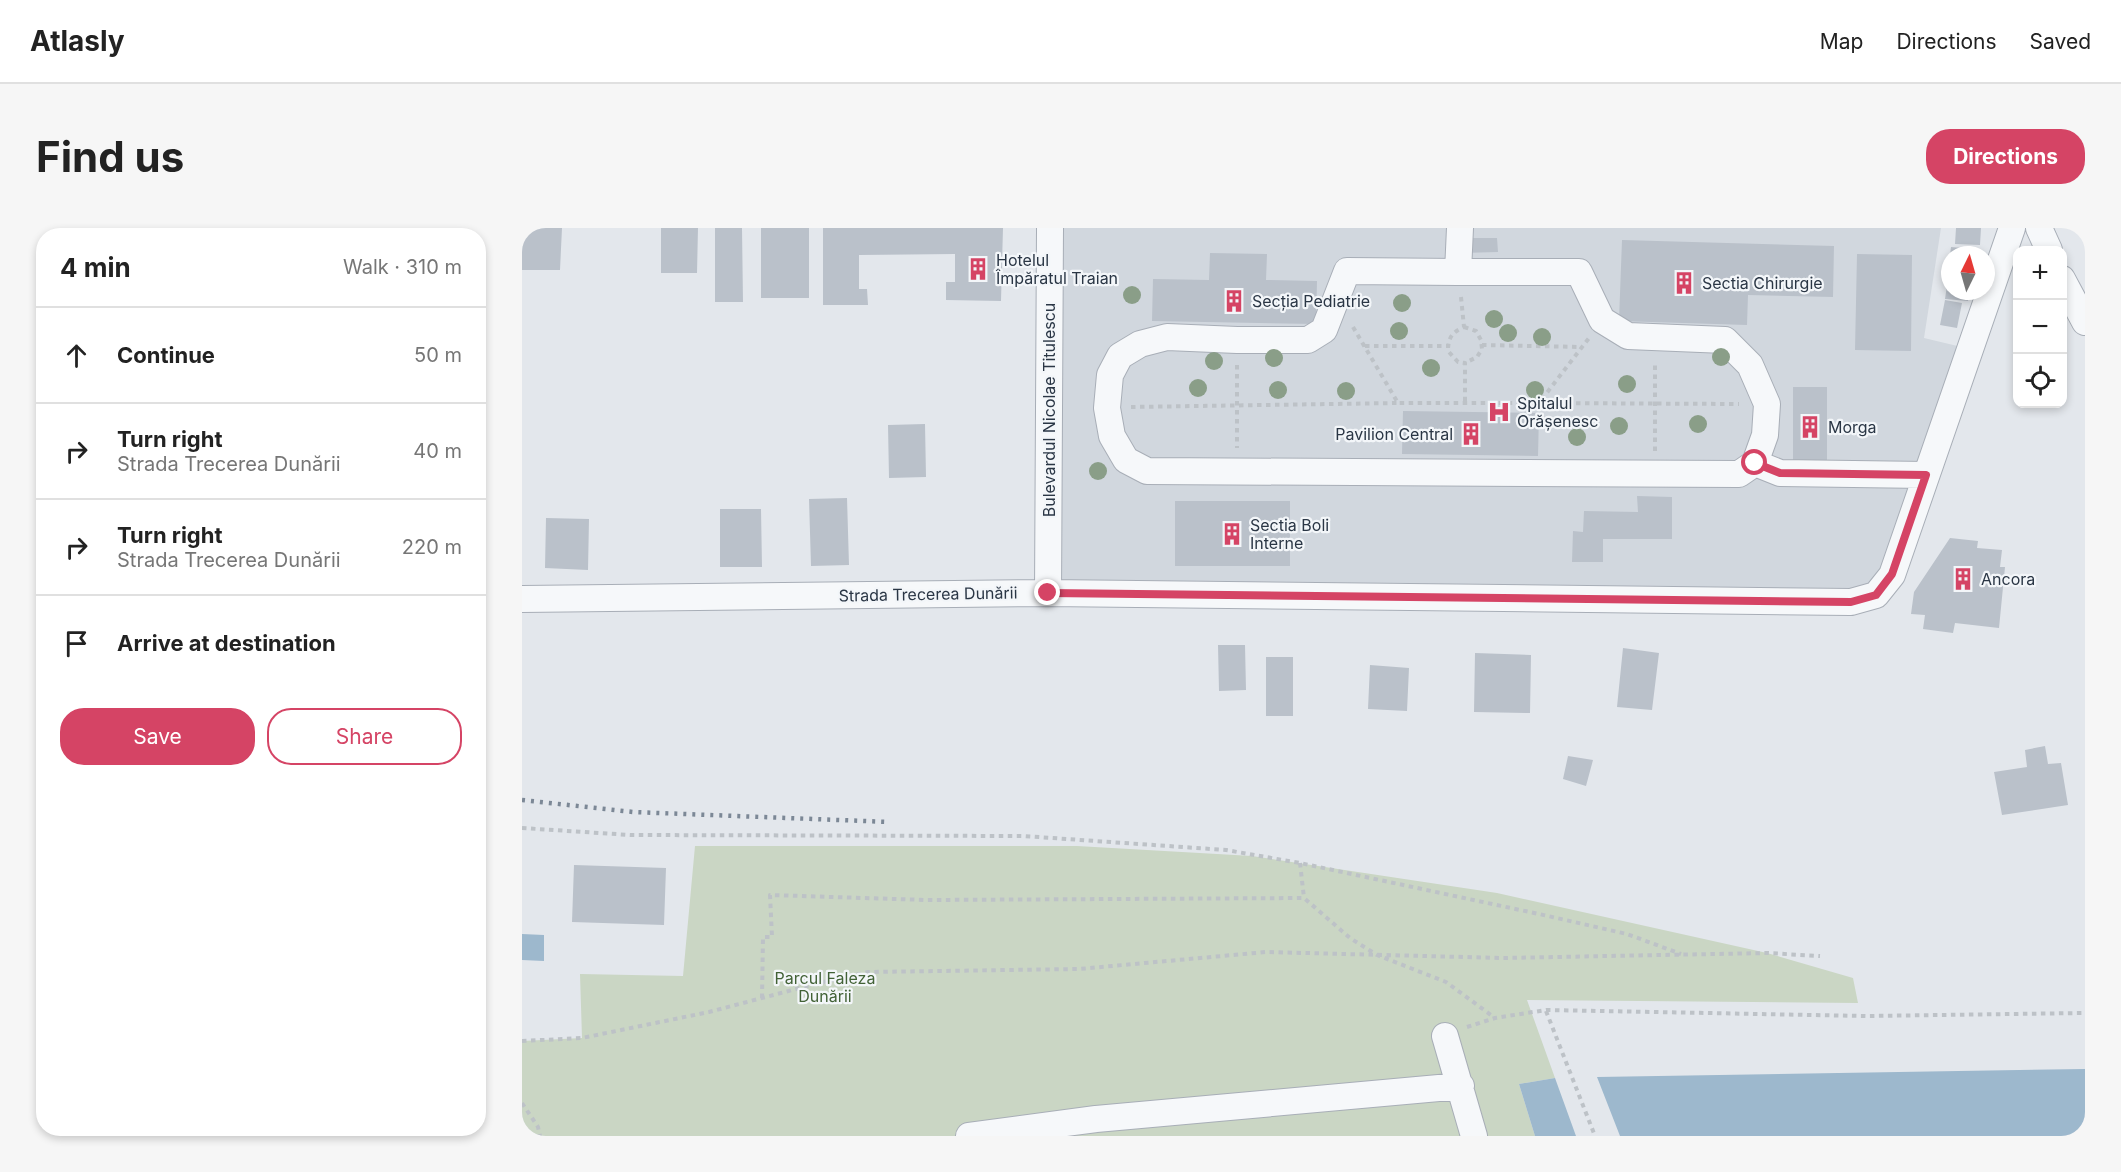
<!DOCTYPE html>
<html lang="en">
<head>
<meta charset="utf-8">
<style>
	body { margin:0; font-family:Inter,sans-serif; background:#f6f6f6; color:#222 }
	.controls { position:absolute; right:18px; top:18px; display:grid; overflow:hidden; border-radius:12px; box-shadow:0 3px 9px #0003 }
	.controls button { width:54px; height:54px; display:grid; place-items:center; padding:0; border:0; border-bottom:2px solid #e0e0e0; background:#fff; color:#222; font:30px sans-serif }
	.compass { position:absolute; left:1419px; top:18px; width:54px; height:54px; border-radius:50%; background:#fff; box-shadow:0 3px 9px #0003; rotate:5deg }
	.stop { position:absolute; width:18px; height:18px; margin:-14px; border:4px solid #d54465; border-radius:50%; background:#fff }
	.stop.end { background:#d54465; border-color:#fff; box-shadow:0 2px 6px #0008 }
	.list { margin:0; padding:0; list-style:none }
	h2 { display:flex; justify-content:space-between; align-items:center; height:78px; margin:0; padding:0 24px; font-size:26px }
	h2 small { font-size:20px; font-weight:400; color:#767676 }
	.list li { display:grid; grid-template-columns:39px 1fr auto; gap:18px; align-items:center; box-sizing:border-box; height:96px; padding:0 24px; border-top:2px solid #e0e0e0 }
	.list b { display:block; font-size:22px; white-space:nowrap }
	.list p { margin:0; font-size:20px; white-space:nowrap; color:#767676 }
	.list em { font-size:20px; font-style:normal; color:#767676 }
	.actions { display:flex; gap:12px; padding:18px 24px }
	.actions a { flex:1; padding:14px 0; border:2px solid #d54465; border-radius:24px; text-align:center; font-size:21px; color:#d54465 }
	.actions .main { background:#d54465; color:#fff }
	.icon { flex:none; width:33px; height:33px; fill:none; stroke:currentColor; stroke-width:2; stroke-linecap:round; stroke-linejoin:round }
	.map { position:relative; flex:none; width:1563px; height:908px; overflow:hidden; border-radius:24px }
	header { display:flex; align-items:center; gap:36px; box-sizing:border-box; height:84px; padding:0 30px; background:#fff; border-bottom:2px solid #e0e0e0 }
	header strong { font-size:28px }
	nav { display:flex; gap:33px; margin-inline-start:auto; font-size:21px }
	.intro { display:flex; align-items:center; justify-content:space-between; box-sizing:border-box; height:144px; padding:0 36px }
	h1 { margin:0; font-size:42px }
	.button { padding:15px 27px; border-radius:24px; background:#d54465; color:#fff; font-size:21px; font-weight:700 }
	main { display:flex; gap:36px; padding:0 36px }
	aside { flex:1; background:#fff; border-radius:24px; box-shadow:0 3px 9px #0003 }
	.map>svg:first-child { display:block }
	.built { fill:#d1d7de }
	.green { fill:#cad6c4 }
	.water { fill:#9db8cd }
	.building { fill:#bac1ca }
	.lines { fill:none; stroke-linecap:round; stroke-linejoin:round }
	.minor-casing { stroke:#a8aeb7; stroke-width:28 }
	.path { stroke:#bdc2c7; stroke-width:4; stroke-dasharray:4.5 4.5; stroke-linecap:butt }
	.minor { stroke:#f6f8fa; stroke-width:26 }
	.rail { stroke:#7c8896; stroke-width:4.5; stroke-dasharray:3 6; stroke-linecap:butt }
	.tree { fill:#8a9e88 }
	.route { stroke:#d54465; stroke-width:8 }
	.labels { text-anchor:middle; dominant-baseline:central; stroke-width:4.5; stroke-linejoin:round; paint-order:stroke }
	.poi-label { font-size:16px; fill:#2a3645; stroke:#f3f6f9; text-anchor:start }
	.street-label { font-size:16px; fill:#2a3645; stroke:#f3f6f9 }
	.park-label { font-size:16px; fill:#426236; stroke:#f3f6f9 }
</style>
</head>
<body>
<header>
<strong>Atlasly</strong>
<nav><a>Map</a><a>Directions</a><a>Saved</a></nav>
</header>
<div class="intro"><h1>Find us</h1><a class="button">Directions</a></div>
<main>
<aside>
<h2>4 min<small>Walk · 310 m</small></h2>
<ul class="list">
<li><svg class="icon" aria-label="ahead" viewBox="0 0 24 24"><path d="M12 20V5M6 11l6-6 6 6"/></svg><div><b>Continue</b></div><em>50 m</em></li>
<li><svg class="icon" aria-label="right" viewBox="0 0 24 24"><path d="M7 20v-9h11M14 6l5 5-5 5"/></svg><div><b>Turn right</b><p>Strada Trecerea Dunării</p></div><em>40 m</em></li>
<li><svg class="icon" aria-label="right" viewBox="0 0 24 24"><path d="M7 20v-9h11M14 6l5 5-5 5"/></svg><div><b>Turn right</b><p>Strada Trecerea Dunării</p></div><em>220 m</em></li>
<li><svg class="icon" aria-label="arrive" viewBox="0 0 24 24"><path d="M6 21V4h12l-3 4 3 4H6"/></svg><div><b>Arrive at destination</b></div></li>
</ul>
<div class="actions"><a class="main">Save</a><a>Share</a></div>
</aside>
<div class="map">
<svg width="1563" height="908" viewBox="0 0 1563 908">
	<rect width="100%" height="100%" fill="#e3e7ec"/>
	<path class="built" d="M528,0H1419L1402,110L1448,121L1354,367L526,365Z"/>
	<path class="green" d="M173,618H555L730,628L975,665L1245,725L1331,750L1336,775L1005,772L1033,850L997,856L1013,908H0V813L60,810L58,746L161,748Z"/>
	<path class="water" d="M0,706L22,707V733L0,732Z
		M1563,841V908H1098L1075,849Z
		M1033,850L1054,908H1013L997,856Z"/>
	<path class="building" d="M0,0H40L38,42H0Z
		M139,0H176L175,45H139Z
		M193,0H220L221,74H193Z
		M239,0H287V70H239Z
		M301,0H481L479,73L424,72V54H433V26L337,27V61H345L346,77H301Z
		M1434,0H1459L1458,17L1433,16Z
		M939,10H975L976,24L939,25Z
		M1100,12L1312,18L1311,69L1226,67L1225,97L1097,93Z
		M1429,19L1452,21L1451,27H1428Z
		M688,25L745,26L744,52L795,53L794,96L630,93L631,51L687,52Z
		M1335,26L1390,27L1389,123L1333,122Z
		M1427,44L1428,63H1447L1446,73L1423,71Z
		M1423,72L1440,75L1435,100L1418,97Z
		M1271,159H1305V238H1271Z
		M881,183L1017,185L1016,228L880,226Z
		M403,196L404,249L367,250L366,197Z
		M1115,268L1150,269V311H1081V334H1050L1051,303L1061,304L1062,283L1116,284Z
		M325,270L327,337L289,338L287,271Z
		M653,273H768V338H653Z
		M198,281H239L240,339H198Z
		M24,290L67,291L66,342L23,340Z
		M1428,310L1456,313L1455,320L1480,322L1478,339H1483L1477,400L1433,395L1431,405L1401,401L1403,387L1389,386L1392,364Z
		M696,417H723L724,462L697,463Z
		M1101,420L1137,425L1130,482L1095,479Z
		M953,425L1009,427L1008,485L952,484Z
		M744,429H771V488H744Z
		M848,437L887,440L885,483L846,481Z
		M1523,518L1526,536L1539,535L1546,577L1480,587L1472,544L1505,539L1503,522Z
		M1046,528L1071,532L1064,558L1041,551Z
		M52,637L144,640L142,697L50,694Z"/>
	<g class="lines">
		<g class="minor-casing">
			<path id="minor" d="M1517,0L1527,22
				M936,44H1057L1080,92L1106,108L1203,112L1228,137L1245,176L1243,207L1233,235L1217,246L625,243L604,232L590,208L585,180L588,147L598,128L618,116L645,109L715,112H786L802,102L825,43L936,44L938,0
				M1540,51L1563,94
				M1233,235L1258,245L1404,247
				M526,365L528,0
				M0,371L526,365L1329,374L1354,367L1370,347L1490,0
				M923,808L952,908
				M447,908L574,891L939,858"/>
		</g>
		<path class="path" d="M939,69L942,99C930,104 926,110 926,123L936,134L943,135V175
			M831,99L876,175H1017L1067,110
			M942,99L954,103L959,112L960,121L955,129L943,135
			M960,117L1060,119
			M843,118H926
			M715,137V220
			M1018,175L1217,176
			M609,179L876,175
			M1133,223V134
			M0,600L108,607L501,608L704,622L778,635L1017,686L1105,706L1159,726
			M778,635L782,670
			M240,770L241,709H250L248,667L405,672L782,670L828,710L855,727L924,754L973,790
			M1024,783L1073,908
			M945,799L973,790L1024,782L1344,788L1563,785
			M0,813L60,810L187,784L293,756L346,744L557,741L744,724L981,730L1245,725L1298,728
			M0,875L16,899L18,908"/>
		<use href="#minor" class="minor"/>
		<path class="rail" d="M0,572L111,584L368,594"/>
	</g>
	<g class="tree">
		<circle cx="610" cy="67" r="9"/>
		<circle cx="880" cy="75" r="9"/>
		<circle cx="972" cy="91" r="9"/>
		<circle cx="877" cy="103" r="9"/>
		<circle cx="986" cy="105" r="9"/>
		<circle cx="1020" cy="109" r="9"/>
		<circle cx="1199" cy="129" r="9"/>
		<circle cx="752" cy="130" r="9"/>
		<circle cx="692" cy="133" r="9"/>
		<circle cx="909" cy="140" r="9"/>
		<circle cx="1105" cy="156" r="9"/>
		<circle cx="676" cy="160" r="9"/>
		<circle cx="756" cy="162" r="9"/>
		<circle cx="1013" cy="162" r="9"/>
		<circle cx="824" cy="163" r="9"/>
		<circle cx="1176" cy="196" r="9"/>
		<circle cx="1097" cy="198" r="9"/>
		<circle cx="1055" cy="209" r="9"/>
		<circle cx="576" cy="243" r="9"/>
	</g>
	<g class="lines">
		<path class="route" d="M526,365L1329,374L1354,367L1370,346L1404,247L1258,245L1233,235"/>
	</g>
	<defs>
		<g id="building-bare" transform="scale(1.8)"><path d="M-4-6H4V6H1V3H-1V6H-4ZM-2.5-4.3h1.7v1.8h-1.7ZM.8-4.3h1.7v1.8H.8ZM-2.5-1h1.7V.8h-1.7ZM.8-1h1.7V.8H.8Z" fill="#d54465" stroke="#f3f6f9" stroke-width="2.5" paint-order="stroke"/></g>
		<g id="hospital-bare" transform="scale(1.8)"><path d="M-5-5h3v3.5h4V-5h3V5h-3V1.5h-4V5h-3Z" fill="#d54465" stroke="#f3f6f9" stroke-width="2.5" paint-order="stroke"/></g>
	</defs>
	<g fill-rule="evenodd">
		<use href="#building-bare" x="456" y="41"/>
		<use href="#building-bare" x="1162" y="55"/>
		<use href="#building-bare" x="712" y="73"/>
		<use href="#hospital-bare" x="977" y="184"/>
		<use href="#building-bare" x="1288" y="199"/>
		<use href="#building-bare" x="949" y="206"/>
		<use href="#building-bare" x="710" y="306"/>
		<use href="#building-bare" x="1441" y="351"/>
	</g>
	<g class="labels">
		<g class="poi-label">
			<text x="474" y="32">Hotelul<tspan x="474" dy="18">Împăratul Traian</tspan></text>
			<text x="1180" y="55">Sectia Chirurgie</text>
			<text x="730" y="73">Secția Pediatrie</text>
			<text x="995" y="175">Spitalul<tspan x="995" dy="18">Orășenesc</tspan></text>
			<text x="1306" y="199">Morga</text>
			<text x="931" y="206" text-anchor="end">Pavilion Central</text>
			<text x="728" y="297">Sectia Boli<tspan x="728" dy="18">Interne</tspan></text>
			<text x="1459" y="351">Ancora</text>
		</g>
		<g class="street-label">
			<text transform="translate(527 182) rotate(-90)">Bulevardul Nicolae Titulescu</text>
			<text transform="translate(406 366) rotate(-1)">Strada Trecerea Dunării</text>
		</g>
		<g class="park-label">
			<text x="303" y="750">Parcul Faleza<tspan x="303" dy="18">Dunării</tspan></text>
		</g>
	</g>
</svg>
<div class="controls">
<button>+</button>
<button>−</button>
<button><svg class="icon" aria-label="locate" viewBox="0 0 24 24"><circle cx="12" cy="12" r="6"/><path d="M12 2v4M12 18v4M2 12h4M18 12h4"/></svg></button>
</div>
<svg class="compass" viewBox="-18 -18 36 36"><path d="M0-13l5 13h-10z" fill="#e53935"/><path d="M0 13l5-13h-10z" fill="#767676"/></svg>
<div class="stop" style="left:1233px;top:235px"></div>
<div class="stop end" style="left:526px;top:365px"></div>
</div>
</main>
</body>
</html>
